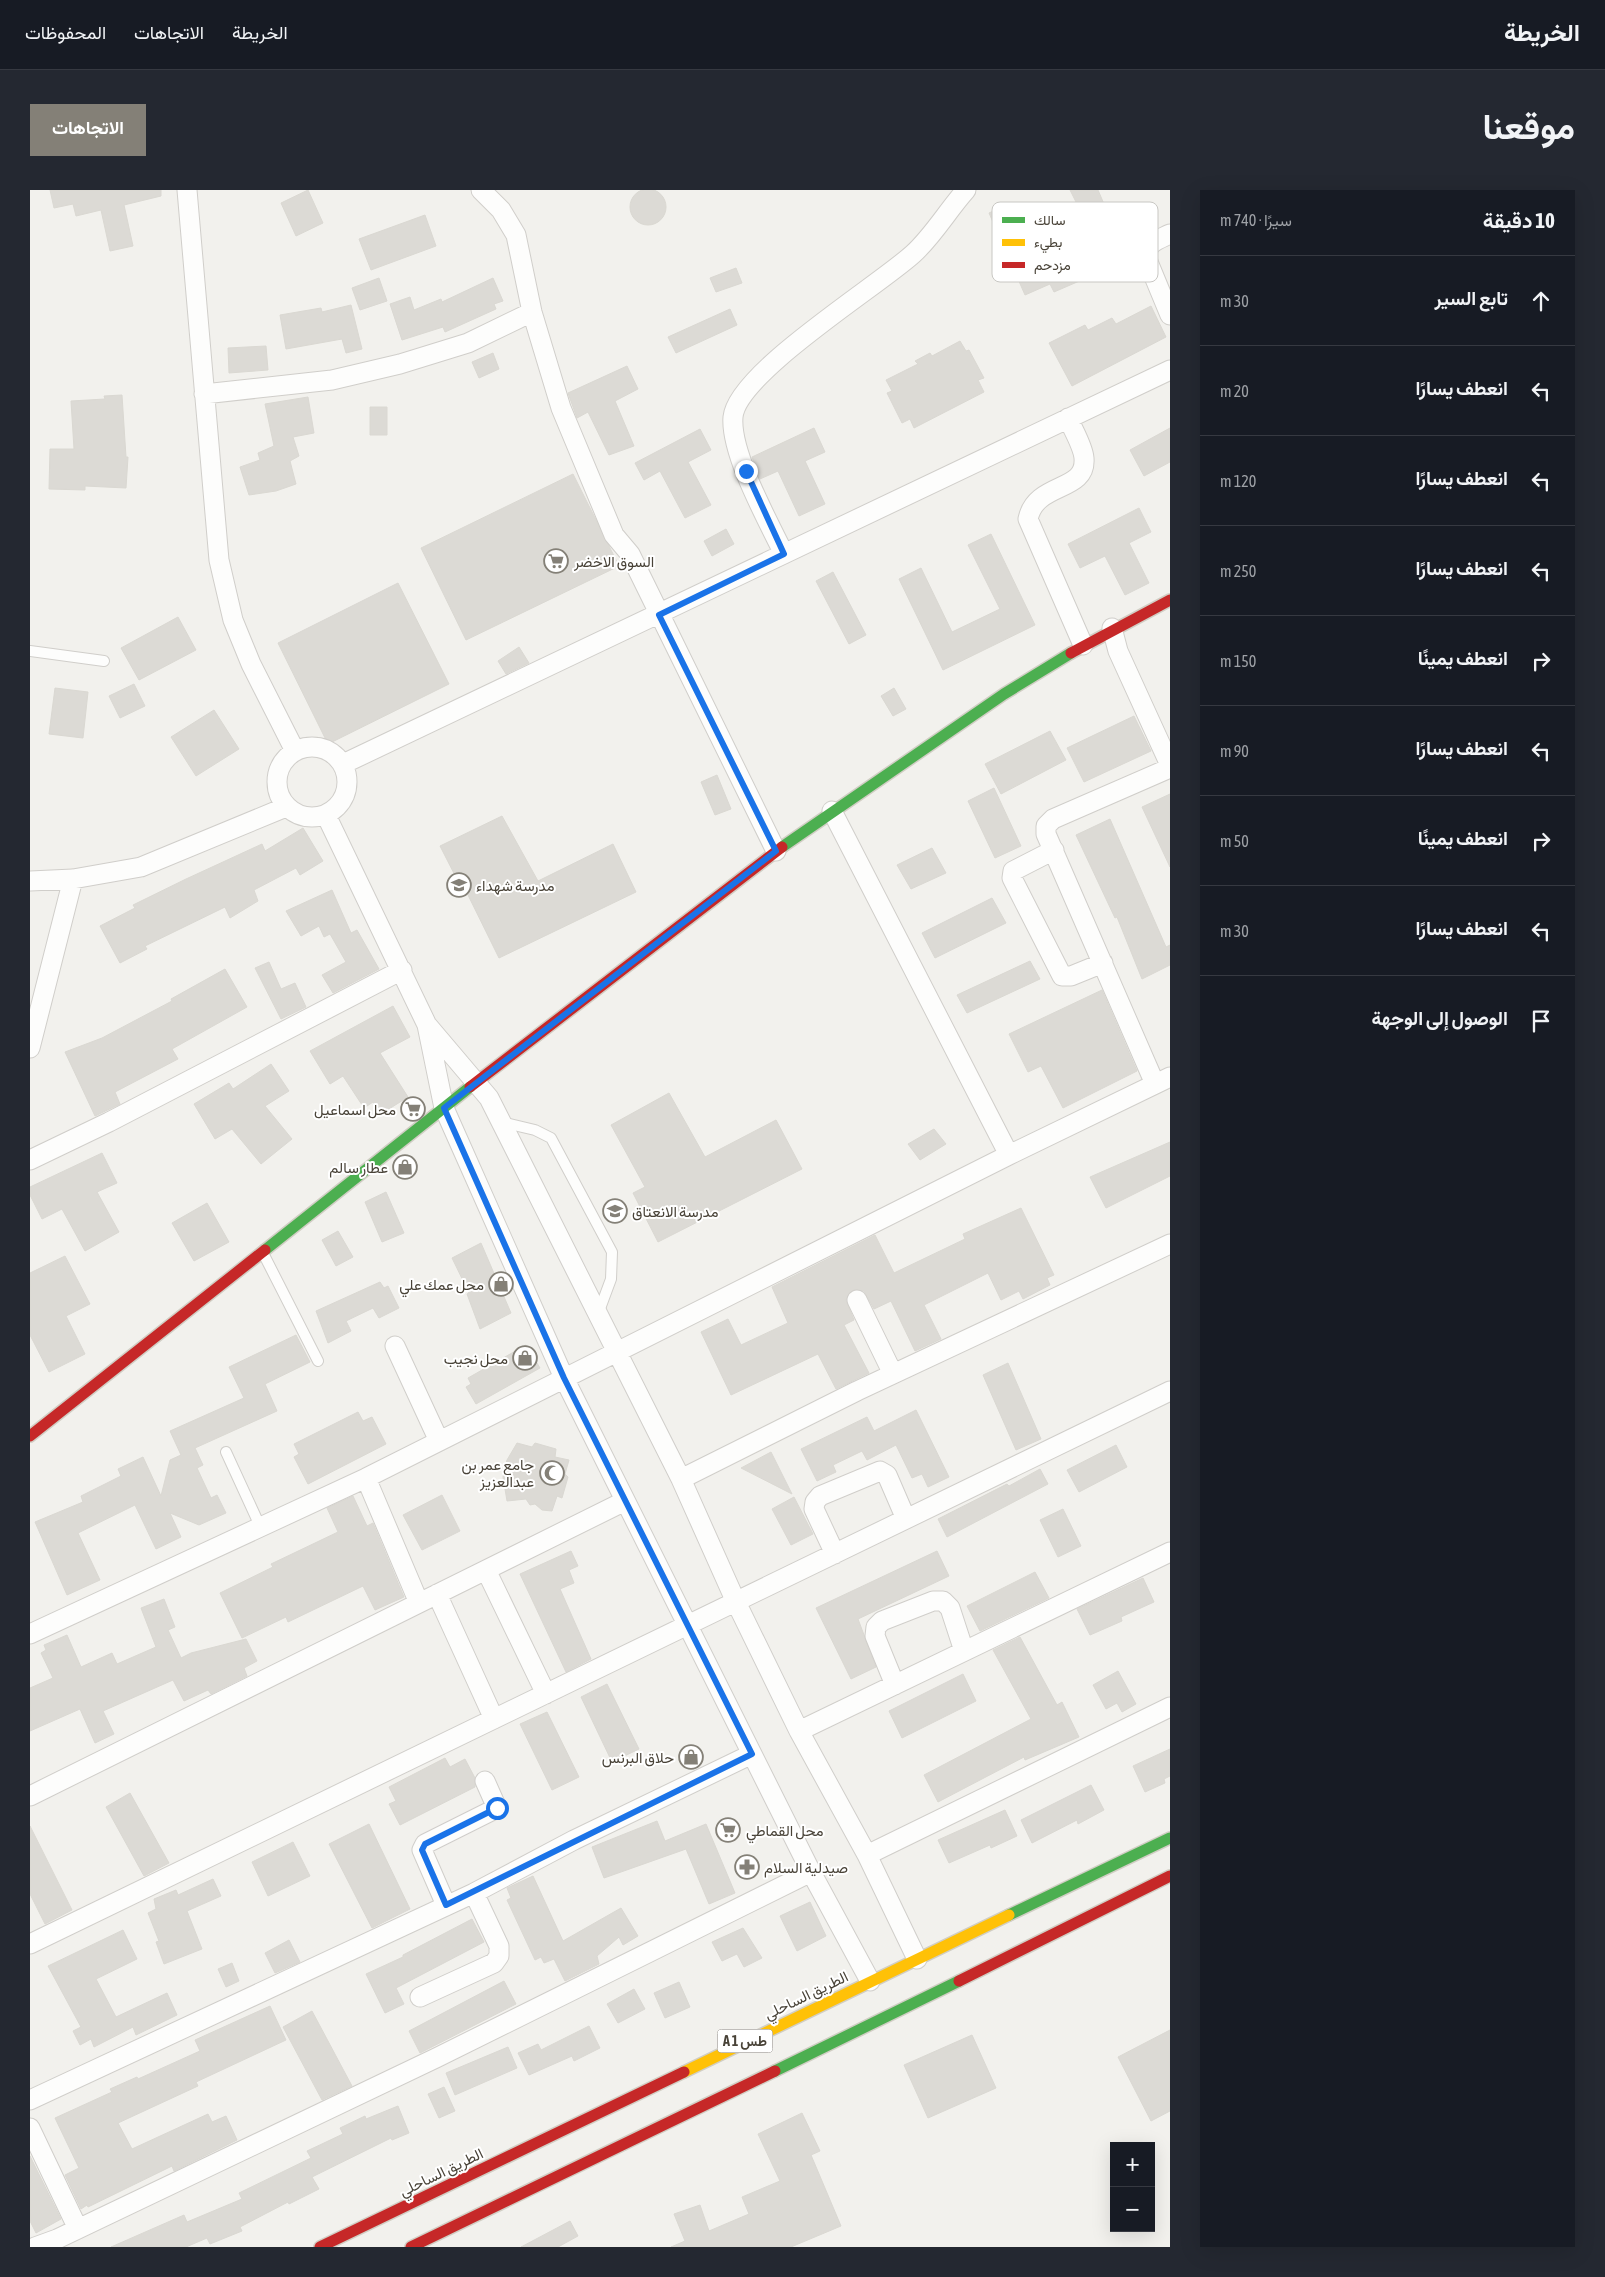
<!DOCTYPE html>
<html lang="ar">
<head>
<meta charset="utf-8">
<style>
	body { margin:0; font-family:"Asap Condensed",Vazirmatn,sans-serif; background:#242831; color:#f1f3f6; direction:rtl }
	.controls { position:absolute; right:15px; bottom:15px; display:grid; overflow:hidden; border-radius:0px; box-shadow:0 5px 20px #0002 }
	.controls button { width:45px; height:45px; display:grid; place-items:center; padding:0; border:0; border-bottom:1px solid #363941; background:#171b24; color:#f1f3f6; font:25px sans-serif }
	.stop { position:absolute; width:15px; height:15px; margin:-11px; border:4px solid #1a73e8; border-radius:50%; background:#fff }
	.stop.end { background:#1a73e8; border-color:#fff; box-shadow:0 1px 5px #0008 }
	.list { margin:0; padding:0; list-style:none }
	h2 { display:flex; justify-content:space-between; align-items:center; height:65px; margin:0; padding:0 20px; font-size:21px }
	h2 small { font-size:16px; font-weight:400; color:#9ea1a6 }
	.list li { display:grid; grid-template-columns:32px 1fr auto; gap:15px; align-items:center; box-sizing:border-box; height:90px; padding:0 20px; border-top:1px solid #363941 }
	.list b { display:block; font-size:19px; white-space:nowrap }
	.list em { font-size:16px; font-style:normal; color:#9ea1a6 }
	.icon { flex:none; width:28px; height:28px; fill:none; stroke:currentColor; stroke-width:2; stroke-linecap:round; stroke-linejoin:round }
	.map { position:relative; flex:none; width:1140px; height:2057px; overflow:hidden; direction:ltr; border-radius:0px }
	header { display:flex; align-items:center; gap:30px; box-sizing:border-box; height:70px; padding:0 25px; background:#171b24; border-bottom:1px solid #363941 }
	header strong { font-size:24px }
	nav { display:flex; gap:28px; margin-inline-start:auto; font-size:18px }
	.intro { display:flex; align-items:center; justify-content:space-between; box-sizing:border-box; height:120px; padding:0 30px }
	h1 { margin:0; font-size:35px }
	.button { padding:12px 22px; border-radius:0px; background:#848077; color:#fff; font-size:18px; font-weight:700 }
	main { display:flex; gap:30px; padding:0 30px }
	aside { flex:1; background:#171b24; border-radius:0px; box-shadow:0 5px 20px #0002 }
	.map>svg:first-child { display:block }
	.building { fill:#dcdad5; stroke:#dad8d2 }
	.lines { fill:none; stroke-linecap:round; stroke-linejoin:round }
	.lane-casing { stroke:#d0ceca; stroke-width:12 }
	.street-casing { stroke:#d0ceca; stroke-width:21 }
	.fast-casing { stroke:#d1cec4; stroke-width:14 }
	.slow-casing { stroke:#d1cec4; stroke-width:14 }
	.jam-casing { stroke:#d1cec4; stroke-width:14 }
	.lane { stroke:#fdfdfc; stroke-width:10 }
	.street { stroke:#fdfdfc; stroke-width:19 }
	.fast { stroke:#4caf50; stroke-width:11 }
	.slow { stroke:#ffc107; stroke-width:11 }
	.jam { stroke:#c62828; stroke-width:11 }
	.route { stroke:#1a73e8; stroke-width:6 }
	.labels { text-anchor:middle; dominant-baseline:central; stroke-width:4; stroke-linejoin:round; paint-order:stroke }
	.shield { fill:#fff; stroke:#807b74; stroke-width:1 }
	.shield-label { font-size:14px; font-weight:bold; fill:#494338 }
	.poi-label { font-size:15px; fill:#494338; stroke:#fff; text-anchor:end }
	.street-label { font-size:15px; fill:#494338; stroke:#fff }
	.key { fill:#fff; stroke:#c8c7c3; stroke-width:1 }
	.key-label { font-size:14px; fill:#494338 }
</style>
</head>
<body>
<header>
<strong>الخريطة</strong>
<nav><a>الخريطة</a><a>الاتجاهات</a><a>المحفوظات</a></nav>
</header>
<div class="intro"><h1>موقعنا</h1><a class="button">الاتجاهات</a></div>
<main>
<aside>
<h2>10 دقيقة<small>سيرًا · 740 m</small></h2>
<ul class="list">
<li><svg class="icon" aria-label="ahead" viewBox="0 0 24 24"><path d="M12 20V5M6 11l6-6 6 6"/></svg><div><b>تابع السير</b></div><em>30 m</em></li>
<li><svg class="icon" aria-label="left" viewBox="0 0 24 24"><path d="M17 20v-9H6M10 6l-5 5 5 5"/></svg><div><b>انعطف يسارًا</b></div><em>20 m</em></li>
<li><svg class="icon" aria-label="left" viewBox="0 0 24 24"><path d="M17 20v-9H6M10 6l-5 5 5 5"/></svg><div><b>انعطف يسارًا</b></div><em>120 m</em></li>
<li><svg class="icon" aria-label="left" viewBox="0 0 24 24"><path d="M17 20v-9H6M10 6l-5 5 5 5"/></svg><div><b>انعطف يسارًا</b></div><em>250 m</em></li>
<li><svg class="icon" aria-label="right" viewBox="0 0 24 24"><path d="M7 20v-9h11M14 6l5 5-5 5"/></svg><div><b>انعطف يمينًا</b></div><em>150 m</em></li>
<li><svg class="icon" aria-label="left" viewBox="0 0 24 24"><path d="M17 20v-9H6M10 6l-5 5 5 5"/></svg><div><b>انعطف يسارًا</b></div><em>90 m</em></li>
<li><svg class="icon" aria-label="right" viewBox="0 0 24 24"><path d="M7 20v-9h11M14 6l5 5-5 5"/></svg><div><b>انعطف يمينًا</b></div><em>50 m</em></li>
<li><svg class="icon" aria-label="left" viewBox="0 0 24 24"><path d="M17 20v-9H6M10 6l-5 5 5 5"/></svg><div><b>انعطف يسارًا</b></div><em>30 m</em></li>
<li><svg class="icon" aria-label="arrive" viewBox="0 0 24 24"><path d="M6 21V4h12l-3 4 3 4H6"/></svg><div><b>الوصول إلى الوجهة</b></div></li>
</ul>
</aside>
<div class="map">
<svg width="1140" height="2057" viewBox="0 0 1140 2057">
	<rect width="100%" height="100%" fill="#f2f1ed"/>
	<path class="building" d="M600 17a18 18 0 1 1 36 0a18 18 0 1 1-36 0Z
		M20,0H131V6L94,15L103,56L80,61L71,20L46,26L43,14L24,18Z
		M278,0L293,33L266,46L251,13Z
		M1040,0H1068L1098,70L1024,102L1020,94L995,105L959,23L981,13L991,35L1046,12Z
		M395,25L406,56L341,80L329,49Z
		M706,78L712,93L686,102L680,88Z
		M349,88L357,111L330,120L322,98Z
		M463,88L473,111L464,114L466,119L415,142L413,137L372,150L360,114L380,107L384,120L411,109L412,112Z
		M321,115L332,159L316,163L312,149L256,159L250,125L291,118L292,122Z
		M1121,116L1136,147L1042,196L1019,153L1055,135L1058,140L1082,128L1086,134Z
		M700,119L707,135L646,163L638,147Z
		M930,151L936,161L939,160L954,188L948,190L954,202L884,238L880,229L872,233L857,203L862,201L856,190L888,174L885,171L900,163L902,166Z
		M236,156L238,180L199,183L198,158Z
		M463,163L469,179L449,188L442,172Z
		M597,176L608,199L585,211L604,256L579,265L558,222L547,228L538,203Z
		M92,205L96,267H98L96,298L55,296V300L19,299L20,259H44L41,211L75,209L74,206Z
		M278,207L284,243L263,247L269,266L260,271L266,294L246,301L219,305L210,277L230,270L228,263L244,256L235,214Z
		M340,217H357V245H340Z
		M784,238L795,262L775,271L795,314L769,326L748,281L730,289L722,267Z
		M1140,238V272L1114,286L1100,260Z
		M670,239L681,260L658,272L681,315L655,328L630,281L614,290L605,273Z
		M543,284L589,376L436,450L391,358Z
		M1109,318L1121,342L1099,353L1119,393L1095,405L1075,366L1050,378L1038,354Z
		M696,339L704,354L682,366L674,351Z
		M961,344L1005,435L913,480L869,389L891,378L922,442L970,419L938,355Z
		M803,382L836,445L819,454L786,391Z
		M368,393L419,494L298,554L248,453Z
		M148,427L166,460L109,490L91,458Z
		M489,457L499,473L476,484L468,471Z
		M104,494L115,516L90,528L79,506Z
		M25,498L58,502L53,548L19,544Z
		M864,498L876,519L863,526L851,506Z
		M184,520L209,559L166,586L141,547Z
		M1104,526L1121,561L1054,592L1037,558Z
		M1020,541L1036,570L971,604L955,574Z
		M687,585L701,619L685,625L671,592Z
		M964,598L991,656L965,668L938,611Z
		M1140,604V677L1112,617Z
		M472,626L508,691L583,654L606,702L469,768L436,701L434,703L410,656Z
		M1080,629L1136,757L1140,755V775L1112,789L1087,727L1085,728L1046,645Z
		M273,638L293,671L270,685L266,678L224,700L228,711L200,728L195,717L115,756L117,759L90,773L70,736L105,718L103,715L156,689L232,654L235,661Z
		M902,658L916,683L881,699L867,675Z
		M302,700L321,743L327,740L349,779L303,803L292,785L316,772L300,744L294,747L289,736L271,746L256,721Z
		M962,708L976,733L905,768L892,743Z
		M1000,771L1010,789L937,823L927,805Z
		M239,772L251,799L265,793L276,817L251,829L225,778Z
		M195,779L217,817L142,859L148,869L85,902L90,914L65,926L35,862L72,848L142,811L141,809Z
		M1072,800L1107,881L1033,918L1011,876L998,882L979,844Z
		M363,816L380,847L350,863L378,907L351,924L343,912L334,918L313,886L300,894L280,861Z
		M241,874L259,901L235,916L262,949L231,974L202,939L185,949L164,914L199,893L203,899Z
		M639,903L675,967L746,930L772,979L628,1052L603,1003L615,997L581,935Z
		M904,939L916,954L890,970L878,954Z
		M1140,952V986L1076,1018L1060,987Z
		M72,963L87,993L67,1002L89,1042L55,1061L32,1019L12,1029L0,1005V997Z
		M356,1002L374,1043L352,1052L335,1012Z
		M177,1013L199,1052L164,1071L142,1033Z
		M991,1018L1024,1085L1017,1088L1020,1095L993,1109L989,1101L971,1110L958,1083L894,1115L911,1149L885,1161L861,1111L844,1119L834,1101L823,1100L816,1110L824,1130L814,1135L839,1183L806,1199L788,1164L701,1205L671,1142L698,1129L711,1155L758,1133L742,1097L845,1045L864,1083L935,1049L933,1044Z
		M308,1041L323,1067L306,1076L292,1050Z
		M451,1053L481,1123L450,1139L437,1104L439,1103L422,1068Z
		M35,1066L60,1114L36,1126L55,1164L19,1182L0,1145V1083Z
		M350,1092L354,1098L358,1096L369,1118L349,1128L343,1118L316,1131L321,1141L298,1153L286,1121Z
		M266,1145L280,1172L235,1194L247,1221L165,1258L173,1275L167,1278L181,1308L187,1305L196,1323L169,1335L140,1323L151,1347L126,1359L105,1315L48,1343L70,1390L37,1405L5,1332L53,1312L51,1306L91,1286L88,1279L113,1267L131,1306L140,1270L151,1265L140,1241L214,1208L199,1177Z
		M496,1155L510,1178L446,1214L436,1197L441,1194L438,1188Z
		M978,1173L1011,1249L986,1260L953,1185Z
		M886,1220L919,1287L898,1297L892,1284L882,1288L866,1255L837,1270L832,1261L803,1275L806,1282L787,1291L771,1259L837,1227L844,1241Z
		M328,1222L333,1231L342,1227L356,1254L278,1294L264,1267L269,1264L264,1254Z
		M487,1253L502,1257L505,1253L526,1259L525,1267L539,1270L535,1284L538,1287L532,1308L527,1306L522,1321L512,1320L505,1314L500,1315L496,1309L477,1311L473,1287L477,1270Z
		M1086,1255L1097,1277L1049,1302L1037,1280Z
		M741,1262L762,1304L711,1278Z
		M1010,1279L1018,1294L917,1347L908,1329L977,1294L979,1296Z
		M412,1305L430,1341L392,1360L373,1325Z
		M323,1306L337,1336L343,1333L374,1407L345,1420L333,1396L258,1432L256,1427L212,1448L190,1403L243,1377L241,1374L308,1342L297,1318Z
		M764,1307L783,1344L761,1355L742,1319Z
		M1033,1319L1051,1356L1028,1367L1010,1330Z
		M541,1361L548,1376L539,1380L544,1393L530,1399L561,1469L536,1482L490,1384Z
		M907,1361L919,1386L828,1429L846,1477L821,1489L786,1418Z
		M1005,1382L1019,1408L950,1441L937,1416Z
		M1113,1388L1124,1412L1091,1427L1092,1431L1060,1445L1047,1419Z
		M134,1409L145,1437L138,1440L151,1468L161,1463L216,1449L227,1471L214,1478L217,1486L181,1504L178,1500L154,1511L143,1490L73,1521L84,1544L65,1553L50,1519L0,1541V1498L23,1488L11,1463L16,1460L14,1455L37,1445L51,1477L82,1463L87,1474L126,1457L111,1418Z
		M990,1447L1027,1515L1032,1512L1049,1547L995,1570L994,1567L908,1612L894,1585L1001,1529L963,1460Z
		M1088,1481L1106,1514L1092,1522L1087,1513L1076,1519L1063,1495Z
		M933,1484L946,1511L872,1548L859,1521Z
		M577,1494L609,1559L582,1572L551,1507Z
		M517,1522L549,1587L522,1600L490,1534Z
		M1140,1559V1586L1134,1589L1135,1593L1115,1602L1103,1576Z
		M415,1568L420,1577L435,1569L445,1588V1597L370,1635L359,1614L366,1611L359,1597Z
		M1061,1595L1074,1620L1048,1634L1047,1630L1002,1653L991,1630Z
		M100,1603L139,1673L114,1686L76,1617Z
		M975,1620L987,1646L961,1658L960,1655L919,1673L908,1650Z
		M627,1631L635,1651L676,1634L705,1703L679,1714L656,1659L574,1688L562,1657Z
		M339,1634L380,1719L342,1738L299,1654Z
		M0,1636L42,1720L15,1734L0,1704Z
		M263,1652L280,1686L238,1706L222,1672Z
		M503,1686L533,1751L591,1718L608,1746L593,1755L589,1747L567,1766L569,1774L535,1791L524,1769L514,1773L511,1767L505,1770L477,1710L481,1708L477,1698Z
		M183,1689L191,1706L157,1721L172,1759L134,1774L126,1752L129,1751L118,1723L126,1719L124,1709L146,1700L148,1705Z
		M780,1712L796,1746L767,1761L750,1726Z
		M442,1729L454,1752L366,1798L374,1814L355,1823L336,1784L373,1767V1765Z
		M713,1738L732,1768L714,1777L707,1764L692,1771L682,1752Z
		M93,1740L107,1769L66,1789L86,1827L137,1803L147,1825L106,1845L103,1837L64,1857L61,1849L50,1855L43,1841L51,1837L18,1776Z
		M259,1750L270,1772L245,1783L235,1763Z
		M202,1773L209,1791L196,1797L188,1779Z
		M474,1791L486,1814L390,1863L379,1841Z
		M649,1792L660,1817L635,1828L624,1803Z
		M604,1799L615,1819L588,1833L577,1814Z
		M240,1816L256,1850L166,1892L168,1896L88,1933L102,1959L178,1924L182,1932L196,1926L207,1950L144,1981L142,1976L58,2017L57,2015L51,2019L35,1985L49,1978L25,1928L82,1902L80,1899L107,1887L108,1889L170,1861L165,1850Z
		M282,1821L322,1896L292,1910L253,1837Z
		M559,1836L570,1858L544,1871L542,1866L499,1885L488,1863L508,1854L511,1860Z
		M1140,1840V1921L1121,1931L1088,1867Z
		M942,1845L966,1898L898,1928L874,1875Z
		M478,1857L487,1878L425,1905L416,1883Z
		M414,1897L425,1921L409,1928L398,1904Z
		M368,1916L379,1943L362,1950L361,1948L282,1987L289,1999L259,2014L258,2012L210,2037L212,2041L180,2054L177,2048L156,2057H81L154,2025L157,2032L212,2009L209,2003L281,1968L277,1961L313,1944L310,1938L335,1926L336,1929Z
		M772,1923L790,1961L781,1965L811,2036L761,2057H641L655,2051L644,2024L670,2015L679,2041L719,2024L712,2007L750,1991L728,1944Z
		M0,1966L31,2029L6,2043L0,2031Z
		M540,2031L548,2046L528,2057H491Z"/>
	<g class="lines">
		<g class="lane-casing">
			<path id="lane" d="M0,461L74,471
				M471,932L505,940L521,948L582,1062L581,1089L568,1124
				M233,1063L288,1171
				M196,1262L230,1336"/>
		</g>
		<g class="street-casing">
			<path id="street" d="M157,0L189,370L203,430L221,474L265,561
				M451,0L471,20L486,45L502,122L531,218L584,345L600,364L746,661
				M1140,44C1128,50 1117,52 1116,67L1140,125
				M174,204L302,190L370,174L438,153L502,122
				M1038,228C1043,240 1053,256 1054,268C1057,303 1006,291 998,329L1053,455
				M754,364C738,331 700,263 703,227C707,183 848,96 883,64C903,46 918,20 936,0
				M1082,438L1088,461L1140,575
				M247 592a35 35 0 1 1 70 0a35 35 0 1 1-70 0Z
				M313,574L1140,180
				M802,621L979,965
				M296,625L397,835L414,918L534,1188L781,1682L840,1791
				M1024,660L983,681L982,688L1032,786H1041L1073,773
				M0,691L43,689L111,677L256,617
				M398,836L459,908L651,1289L706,1412L769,1541L837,1665L887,1769
				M0,858L43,689
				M1125,894L1016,644V636L1023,629L1140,578
				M0,970L79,932L372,780
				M827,1110L863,1184
				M365,1156L409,1251
				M336,1288L389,1413
				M651,1289L827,1201L1140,1054
				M805,1364L784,1319L785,1312L790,1306L850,1281L857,1285L876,1329
				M456,1380L516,1504
				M407,1404L464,1529
				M0,1444L336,1288L979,965L1140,887
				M865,1495L845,1446L846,1437L852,1431L903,1411H913L920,1418L934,1461
				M769,1541L1140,1362
				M0,1606L595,1311
				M837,1665L1140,1517
				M416,1715L392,1660L395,1654L467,1618L455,1591
				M0,1754L1140,1201
				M390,1807L464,1773L469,1766V1756L444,1703
				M0,1910L444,1703L544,1650L722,1564
				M0,1938L48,2039
				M5,2057L27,2049L406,1868L781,1682"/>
		</g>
		<g class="fast-casing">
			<path id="fast" d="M752,657L974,504L1041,463
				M235,1060L440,897
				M979,1725L1140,1648
				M745,1881L929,1791"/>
		</g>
		<g class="slow-casing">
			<path id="slow" d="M654,1882L979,1725"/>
		</g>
		<g class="jam-casing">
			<path id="jam" d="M1041,463L1140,410
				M440,897L752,657
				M0,1246L235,1060
				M929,1791L1140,1686
				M290,2057L654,1882
				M381,2057L745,1881"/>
		</g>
		<use href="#lane" class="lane"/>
		<use href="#street" class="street"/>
		<use href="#fast" class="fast"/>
		<use href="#slow" class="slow"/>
		<use href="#jam" class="jam"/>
	</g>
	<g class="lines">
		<path class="route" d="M467,1618L395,1654L392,1660L416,1715L722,1564L534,1188L414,918L746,661L629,425L754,364L716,281"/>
	</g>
	<defs>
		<g id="supermarket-ring" transform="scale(1.25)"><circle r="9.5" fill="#fff" stroke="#848077" stroke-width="1.5"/><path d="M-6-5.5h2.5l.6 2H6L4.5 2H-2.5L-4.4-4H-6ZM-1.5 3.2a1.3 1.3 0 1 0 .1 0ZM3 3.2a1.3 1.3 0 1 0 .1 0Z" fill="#848077"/></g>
		<g id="school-ring" transform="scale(1.25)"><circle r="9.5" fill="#fff" stroke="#848077" stroke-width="1.5"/><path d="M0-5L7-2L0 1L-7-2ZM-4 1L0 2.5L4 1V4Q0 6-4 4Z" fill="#848077"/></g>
		<g id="shop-ring" transform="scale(1.25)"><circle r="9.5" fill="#fff" stroke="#848077" stroke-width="1.5"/><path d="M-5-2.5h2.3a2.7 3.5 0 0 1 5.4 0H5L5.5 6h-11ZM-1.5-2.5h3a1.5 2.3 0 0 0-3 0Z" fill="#848077"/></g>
		<g id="mosque-ring" transform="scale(1.25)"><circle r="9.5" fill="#fff" stroke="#848077" stroke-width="1.5"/><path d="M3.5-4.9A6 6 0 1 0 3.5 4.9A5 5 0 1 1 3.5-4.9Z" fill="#848077"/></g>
		<g id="pharmacy-ring" transform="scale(1.25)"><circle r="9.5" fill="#fff" stroke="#848077" stroke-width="1.5"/><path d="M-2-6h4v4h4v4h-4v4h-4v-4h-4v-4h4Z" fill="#848077"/></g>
	</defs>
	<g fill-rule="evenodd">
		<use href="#supermarket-ring" x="526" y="371"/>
		<use href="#school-ring" x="429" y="695"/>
		<use href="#supermarket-ring" x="383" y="919"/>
		<use href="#shop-ring" x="375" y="977"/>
		<use href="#school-ring" x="585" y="1021"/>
		<use href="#shop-ring" x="471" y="1094"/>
		<use href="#shop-ring" x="495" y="1168"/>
		<use href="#mosque-ring" x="522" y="1283"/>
		<use href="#shop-ring" x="661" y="1567"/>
		<use href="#supermarket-ring" x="698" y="1640"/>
		<use href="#pharmacy-ring" x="717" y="1677"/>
	</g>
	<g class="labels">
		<rect class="shield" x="687.5" y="1839.5" width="55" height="23" rx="4"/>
		<g class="shield-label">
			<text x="715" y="1851">A 1 طس</text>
		</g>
		<g class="poi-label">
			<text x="544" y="371" text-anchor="start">السوق الاخضر</text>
			<text x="446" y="695" text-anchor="start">مدرسة شهداء</text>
			<text x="366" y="919">محل اسماعيل</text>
			<text x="358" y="977">عطار سالم</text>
			<text x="602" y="1021" text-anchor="start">مدرسة الانعتاق</text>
			<text x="454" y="1094">محل عمك علي</text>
			<text x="478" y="1168">محل نجيب</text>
			<text x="504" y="1274">جامع عمر بن<tspan x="504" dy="17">عبدالعزيز</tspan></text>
			<text x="644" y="1567">حلاق البرنس</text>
			<text x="716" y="1640" text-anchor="start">محل القماطي</text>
			<text x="734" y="1677" text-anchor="start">صيدلية السلام</text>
		</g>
		<g class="street-label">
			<text transform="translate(776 1805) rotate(-26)">الطريق الساحلي</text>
			<text transform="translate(411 1982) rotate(-26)">الطريق الساحلي</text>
		</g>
	</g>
	<rect x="962" y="12" width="166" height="80" rx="8" class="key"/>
	<rect x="972" y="27" width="23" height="6" fill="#4caf50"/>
	<rect x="972" y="49" width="23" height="7" fill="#ffc107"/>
	<rect x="972" y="72" width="23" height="6" fill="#c62828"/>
	<g class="key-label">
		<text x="1004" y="35">سالك</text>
		<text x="1004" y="57">بطيء</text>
		<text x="1004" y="80">مزدحم</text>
	</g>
</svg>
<div class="controls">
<button>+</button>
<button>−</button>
</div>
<div class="stop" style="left:467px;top:1618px"></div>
<div class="stop end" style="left:716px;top:281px"></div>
</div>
</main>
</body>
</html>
